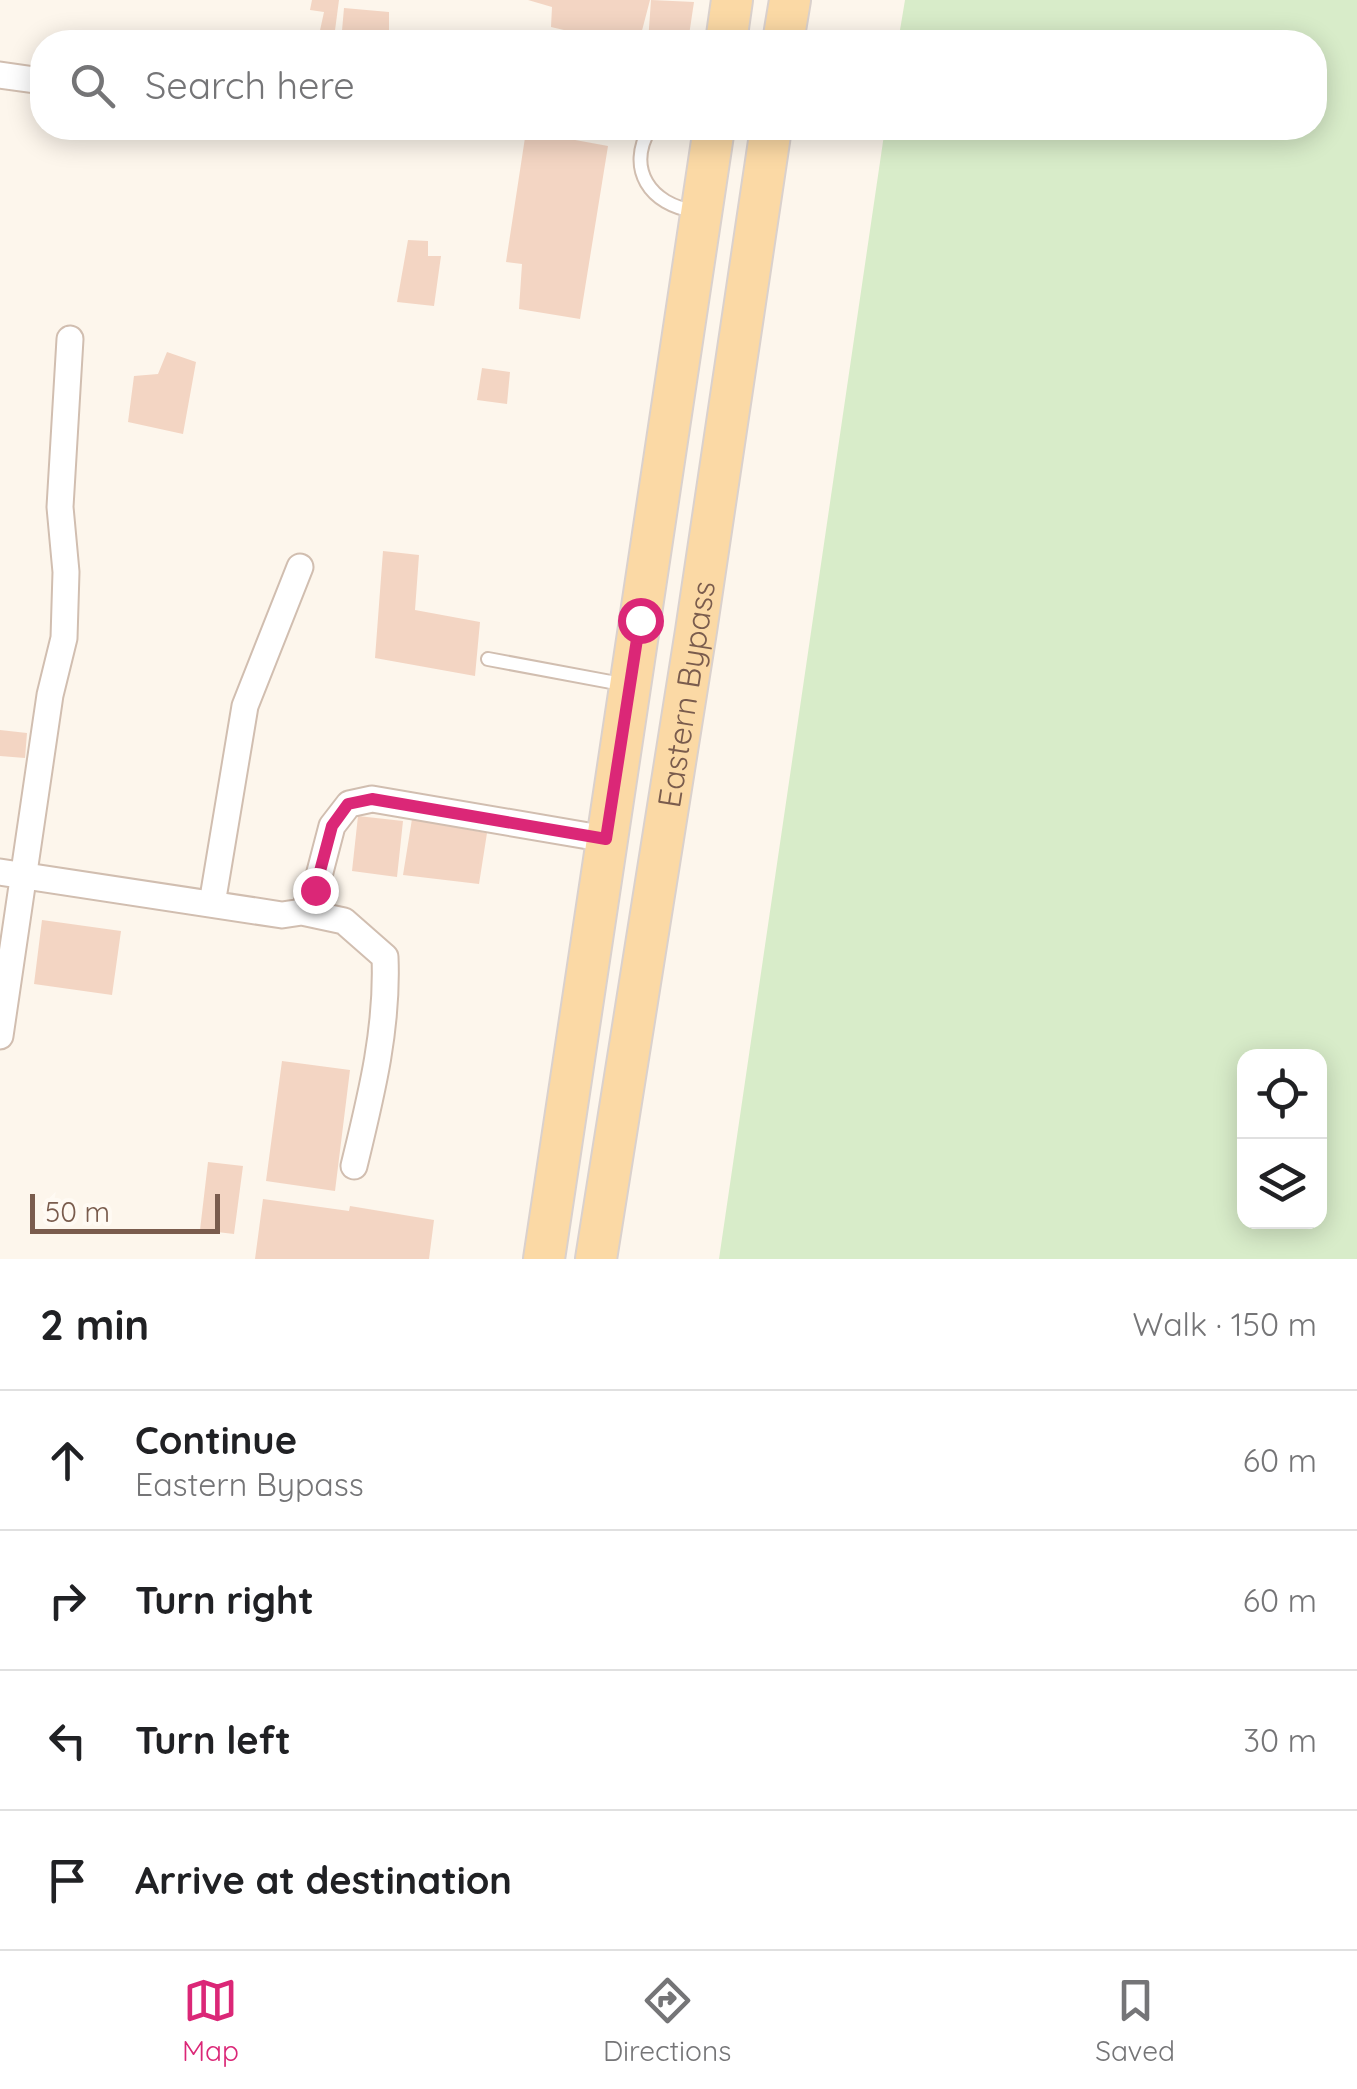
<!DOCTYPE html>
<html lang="en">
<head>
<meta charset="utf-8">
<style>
	body { margin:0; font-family:Quicksand,sans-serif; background:#f2f2f2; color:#202124 }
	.controls { position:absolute; right:30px; bottom:30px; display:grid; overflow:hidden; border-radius:20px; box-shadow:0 5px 25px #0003 }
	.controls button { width:90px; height:90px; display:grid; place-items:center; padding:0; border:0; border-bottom:2px solid #e0e0e0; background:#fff; color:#202124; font:50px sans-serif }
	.scale { position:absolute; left:30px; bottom:25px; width:190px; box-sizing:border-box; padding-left:10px; border:5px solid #7a5c4d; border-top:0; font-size:28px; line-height:35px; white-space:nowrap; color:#7a5c4d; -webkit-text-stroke:8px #fffaf3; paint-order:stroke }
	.stop { position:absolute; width:30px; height:30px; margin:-22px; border:8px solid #db2777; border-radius:50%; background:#fff }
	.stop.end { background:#db2777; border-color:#fff; box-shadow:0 2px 10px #0008 }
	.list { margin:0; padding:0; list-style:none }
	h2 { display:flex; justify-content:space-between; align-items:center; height:130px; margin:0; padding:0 40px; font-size:42px }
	h2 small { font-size:32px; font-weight:400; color:#757577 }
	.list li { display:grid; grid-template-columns:65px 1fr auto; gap:30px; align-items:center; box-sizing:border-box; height:140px; padding:0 40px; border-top:2px solid #e0e0e0 }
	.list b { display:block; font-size:38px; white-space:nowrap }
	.list p { margin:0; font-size:32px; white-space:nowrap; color:#757577 }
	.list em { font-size:32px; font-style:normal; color:#757577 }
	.icon { flex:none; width:55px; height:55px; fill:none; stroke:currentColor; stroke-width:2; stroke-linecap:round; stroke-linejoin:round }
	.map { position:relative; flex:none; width:1357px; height:1259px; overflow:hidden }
	.search { position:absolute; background:#fff; box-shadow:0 5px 25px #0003; left:30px; right:30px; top:30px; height:110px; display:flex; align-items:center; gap:25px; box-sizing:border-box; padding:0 35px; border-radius:40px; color:#757577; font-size:38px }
	.sheet { height:690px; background:#fff }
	nav { display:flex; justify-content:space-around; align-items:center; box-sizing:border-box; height:140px; border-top:2px solid #e0e0e0; background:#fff; font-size:28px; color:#757577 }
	nav a { display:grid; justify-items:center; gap:5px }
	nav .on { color:#db2777 }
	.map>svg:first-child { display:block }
	.green { fill:#d8ecc9; fill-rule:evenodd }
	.building { fill:#f3d5c3 }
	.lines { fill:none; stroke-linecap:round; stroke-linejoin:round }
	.service-casing { stroke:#d1beb0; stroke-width:16 }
	.minor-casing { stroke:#d1beb0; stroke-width:29 }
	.primary-casing { stroke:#dad1cd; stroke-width:44 }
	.service { stroke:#fff; stroke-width:12 }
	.minor { stroke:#fff; stroke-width:25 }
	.primary { stroke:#fbd9a5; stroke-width:40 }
	.route { stroke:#db2777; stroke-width:12 }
	.labels { text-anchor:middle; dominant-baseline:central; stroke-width:8; stroke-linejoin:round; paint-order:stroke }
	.street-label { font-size:32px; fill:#7a5c4d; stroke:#fffaf3 }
</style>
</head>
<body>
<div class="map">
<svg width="1357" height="1259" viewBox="0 0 1357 1259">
	<rect width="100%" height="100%" fill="#fdf6ec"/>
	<path class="green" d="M905,0H1357V1259H719L885,128H1314V42H898ZM1244,1056H1320V1222H1244Z"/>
	<path class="building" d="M312,0H339L334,38L319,35L324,12L310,10Z
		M528,0H650L639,42H615L551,27L552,7Z
		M651,0L694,2L688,42H648Z
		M344,8L389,12V42H341Z
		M526,131L608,146L580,319L519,309L522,264L506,262Z
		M408,240L428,241V256H441L434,306L397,302Z
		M167,352L196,362L183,434L128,422L134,376L158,374Z
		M482,368L510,372L507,404L477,400Z
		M383,551L419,555L415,610L480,622L475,676L375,658Z
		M0,730L27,733L25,758L0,756Z
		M358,816L403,821L397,877L352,871Z
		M412,819L487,833L479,884L403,875Z
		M42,920L121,931L112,995L34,984Z
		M282,1061L350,1070L335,1191L266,1181Z
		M208,1162L243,1166L234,1234L200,1230Z
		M263,1199L349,1211L350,1206L434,1220L429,1259H255Z"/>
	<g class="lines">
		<g class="service-casing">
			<path id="service" d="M650,128C626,169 650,205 695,211
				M488,659L627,685"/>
		</g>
		<g class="minor-casing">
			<path id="minor" d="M0,75L42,81
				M0,872L282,915L302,912L315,891L332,826L349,804L372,799L606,839
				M212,904L245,706L300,567
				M302,912L344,921L385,957C388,1029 371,1096 354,1166
				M0,1036L50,695L64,638L66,572L60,507L70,339"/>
		</g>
		<g class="primary-casing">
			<g id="primary">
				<path d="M726,42L732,0"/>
				<path d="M783,42L790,0"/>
				<path d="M544,1259L714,128"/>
				<path id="s1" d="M596,1259L696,631L771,128"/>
			</g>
		</g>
		<use href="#service" class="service"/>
		<use href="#minor" class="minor"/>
		<use href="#primary" class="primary"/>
	</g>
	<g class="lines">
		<path class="route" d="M315,890L332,826L348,804L372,799L606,839L640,620"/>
	</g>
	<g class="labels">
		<g class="street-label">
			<text stroke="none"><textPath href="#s1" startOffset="572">Eastern Bypass</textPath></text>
		</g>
	</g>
</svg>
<div class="controls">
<button><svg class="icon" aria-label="locate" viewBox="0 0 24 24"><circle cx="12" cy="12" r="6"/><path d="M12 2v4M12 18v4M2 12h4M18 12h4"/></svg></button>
<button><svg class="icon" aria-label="layers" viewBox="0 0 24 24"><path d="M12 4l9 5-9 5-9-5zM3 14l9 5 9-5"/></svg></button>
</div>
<div class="scale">50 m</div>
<div class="stop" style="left:640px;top:620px"></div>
<div class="stop end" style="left:315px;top:890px"></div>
<div class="search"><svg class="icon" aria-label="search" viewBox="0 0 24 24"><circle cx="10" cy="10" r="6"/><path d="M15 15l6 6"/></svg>Search here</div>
</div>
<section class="sheet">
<h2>2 min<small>Walk · 150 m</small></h2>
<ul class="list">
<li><svg class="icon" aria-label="ahead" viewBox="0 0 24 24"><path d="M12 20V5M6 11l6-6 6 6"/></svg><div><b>Continue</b><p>Eastern Bypass</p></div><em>60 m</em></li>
<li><svg class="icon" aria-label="right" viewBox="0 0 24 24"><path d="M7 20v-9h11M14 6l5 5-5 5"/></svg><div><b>Turn right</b></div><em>60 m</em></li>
<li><svg class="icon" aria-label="left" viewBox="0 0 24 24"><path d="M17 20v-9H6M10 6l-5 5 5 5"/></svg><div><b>Turn left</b></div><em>30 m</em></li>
<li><svg class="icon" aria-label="arrive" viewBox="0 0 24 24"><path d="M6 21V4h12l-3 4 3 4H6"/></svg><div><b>Arrive at destination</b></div></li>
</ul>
</section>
<nav>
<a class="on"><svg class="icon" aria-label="map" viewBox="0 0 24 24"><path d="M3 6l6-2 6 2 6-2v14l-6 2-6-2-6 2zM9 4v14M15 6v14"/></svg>Map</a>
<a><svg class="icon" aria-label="directions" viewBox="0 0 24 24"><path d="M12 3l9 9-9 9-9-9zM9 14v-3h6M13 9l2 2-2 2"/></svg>Directions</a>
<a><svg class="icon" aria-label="saved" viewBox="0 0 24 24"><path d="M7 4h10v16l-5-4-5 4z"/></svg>Saved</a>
</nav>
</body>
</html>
